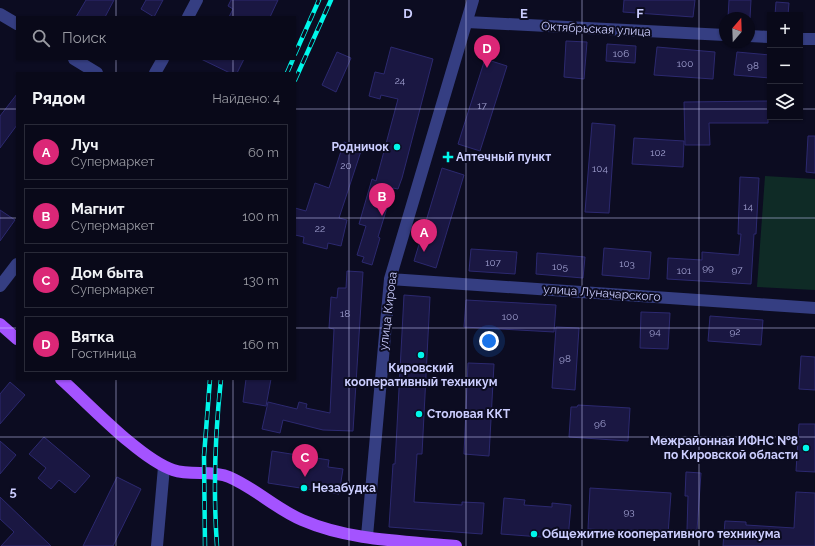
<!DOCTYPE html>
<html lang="ru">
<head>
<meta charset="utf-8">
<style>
	body { margin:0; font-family:Raleway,sans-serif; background:#121222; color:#f1f3f6 }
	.controls { position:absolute; right:12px; top:12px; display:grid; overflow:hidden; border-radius:0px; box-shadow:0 1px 3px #0004 }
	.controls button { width:36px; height:36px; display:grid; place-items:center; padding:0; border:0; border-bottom:1px solid #292a38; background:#090919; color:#f1f3f6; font:20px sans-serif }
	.compass { position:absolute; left:719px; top:12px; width:36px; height:36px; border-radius:50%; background:#090919; box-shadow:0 1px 3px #0004; rotate:19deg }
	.you { position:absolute; left:489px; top:341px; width:14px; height:14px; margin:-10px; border:3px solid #fff; border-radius:50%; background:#1a73e8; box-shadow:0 0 0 6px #1a73e833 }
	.badge { display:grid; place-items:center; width:26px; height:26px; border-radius:50%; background:#db2777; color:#fff; font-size:13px; font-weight:700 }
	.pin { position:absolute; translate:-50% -33px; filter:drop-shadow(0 1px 2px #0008) }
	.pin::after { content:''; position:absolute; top:21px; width:14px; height:12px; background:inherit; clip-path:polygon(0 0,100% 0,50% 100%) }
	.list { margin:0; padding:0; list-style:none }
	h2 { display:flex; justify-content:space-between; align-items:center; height:52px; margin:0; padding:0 16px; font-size:17px }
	h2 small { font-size:13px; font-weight:400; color:#999aa2 }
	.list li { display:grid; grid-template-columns:26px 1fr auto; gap:12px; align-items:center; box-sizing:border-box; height:56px; margin:0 8px 8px; padding:0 8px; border:1px solid #292a38; border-radius:0px }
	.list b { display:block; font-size:15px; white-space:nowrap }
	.list p { margin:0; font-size:13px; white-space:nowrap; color:#999aa2 }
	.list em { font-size:13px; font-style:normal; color:#999aa2 }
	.icon { flex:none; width:22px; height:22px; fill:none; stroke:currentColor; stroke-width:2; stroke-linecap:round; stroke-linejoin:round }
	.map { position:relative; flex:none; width:815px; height:546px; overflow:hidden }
	.search { position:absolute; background:#090919; box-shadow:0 1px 3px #0004; left:16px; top:16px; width:280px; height:44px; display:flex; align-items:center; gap:10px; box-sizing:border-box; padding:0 14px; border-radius:0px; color:#999aa2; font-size:15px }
	.panel { position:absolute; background:#090919; box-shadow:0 1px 3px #0004; left:16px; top:72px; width:280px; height:308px; border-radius:0px }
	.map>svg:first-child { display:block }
	.green { fill:#0f2b26 }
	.building { fill:#1a1742; stroke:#2c296f }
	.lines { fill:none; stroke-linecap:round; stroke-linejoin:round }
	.minor { stroke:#353e82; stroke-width:12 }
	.major { stroke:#a453ff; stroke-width:12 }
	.rail-casing { stroke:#00f7ea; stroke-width:4.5 }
	.rail { stroke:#0c0c21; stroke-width:3; stroke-dasharray:9; stroke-linecap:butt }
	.grid { fill:none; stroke:#ccceff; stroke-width:1; stroke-opacity:0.55 }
	.poi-dot { fill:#00f7ea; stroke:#0c0c21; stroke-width:1.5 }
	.labels { text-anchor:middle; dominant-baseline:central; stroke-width:4; stroke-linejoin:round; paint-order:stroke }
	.number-label { font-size:10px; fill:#a0a0d0 }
	.street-label { font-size:12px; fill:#ccceff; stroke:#0c0c21 }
	.poi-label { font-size:12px; font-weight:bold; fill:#ccceff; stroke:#0c0c21; text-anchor:start }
	.grid-label { font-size:13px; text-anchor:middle; font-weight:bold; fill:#ccceff; stroke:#0c0c21; stroke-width:4; stroke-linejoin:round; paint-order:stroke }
</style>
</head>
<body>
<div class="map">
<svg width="815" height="546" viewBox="0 0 815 546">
	<rect width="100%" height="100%" fill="#0c0c21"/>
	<path class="green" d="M765,176L815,179V290L757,287Z"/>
	<path class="building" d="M86,0H114L105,17H76Z
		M146,0H163L154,17L141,9Z
		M231,0H278L270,17H229L233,9L228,6Z
		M624,0H695L693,17L623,12Z
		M729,0H751L750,18H728Z
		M776,2L789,3L788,15H775Z
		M566,41L587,42L584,79L564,77Z
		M607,44L636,46L635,63L606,61Z
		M391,47L433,59L402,178L398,189L393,188L378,237L380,238L372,265L362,262L364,257L357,255L366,226L359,224L372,179L376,181L398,99L381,95L380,99L369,96L375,72L384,74Z
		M657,47L715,52L713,79L654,75Z
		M337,52L351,58L336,92L322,85Z
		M737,52L770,55V78L734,75Z
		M201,59H244L237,73H230Z
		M485,59L507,66L480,151L458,144Z
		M17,94V125L0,148V116Z
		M768,101V123H709L710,145H685L684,102Z
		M592,123L615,125L609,213L585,212Z
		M808,136H815V173L806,172Z
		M634,138L684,141L683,167L632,164Z
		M344,142L362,148L339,218L347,220L341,246L328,243L327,249L303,243L304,237L295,235V208L306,211L315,183L329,188Z
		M442,168L464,175L436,268L414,261Z
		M740,177L759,178L756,234H754L751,284L667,279L668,258L702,260V252L739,255L741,234H738Z
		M0,210L15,220L0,241Z
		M604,248L651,252L649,279L602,275Z
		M471,249L517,252L515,274L469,271Z
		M537,253L585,257L583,278L536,274Z
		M347,271L363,272L353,431L323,430L283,420L280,433L262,429L268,402L297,409L299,402L307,404L306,408L330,413L334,329L329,328L331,297L337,298L338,288H346Z
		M404,295L430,297L422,454H417L414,502L462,505V502L484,503L482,534L389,527L393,464H395Z
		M466,300L556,305L554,332L464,327Z
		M641,312L670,313L668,349L640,348Z
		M710,316L763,320L761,345L708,341Z
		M556,327L579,328L575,390L552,388Z
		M801,356L815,357V390L799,389Z
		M468,363L494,364L489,456L464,454Z
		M246,379H271L266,406L243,402Z
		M10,382L25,395L0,424V394Z
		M578,405L630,408L628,441L569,437L571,407H577Z
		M799,424H815V472L796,471Z
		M44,437L90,476L75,493L59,480L51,489L38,478L46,468L29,454Z
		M0,441L16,455L0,474Z
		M272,451L329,460L328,467L343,469L339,494L268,483Z
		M686,472L701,473L697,530H687L688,496H685Z
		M117,477L141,489L113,546H83Z
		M590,488L671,493L668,534L588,529Z
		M796,492L815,493V546H723L725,521L746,522V525L794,528Z
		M0,497L51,546H1L14,532L0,519Z
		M504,498L525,500L524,505L552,507V503L571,505L568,539L501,534Z"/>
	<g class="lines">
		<path class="minor" d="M0,14L17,24
			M188,17L197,0
			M467,22L725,35
			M749,36L770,37
			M800,39H815
			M74,59L97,73
			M155,73L163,59
			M390,279L815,308
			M0,286L17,264
			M367,536L390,279L473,0
			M157,546L164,467"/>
		<path class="major" d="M0,324L17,339
			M61,379C88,403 140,459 173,470C191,476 212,470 229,477C255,488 276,509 302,520C350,541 406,541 456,546"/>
		<g class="rail-casing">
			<path id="rail" d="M295,54L319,0
				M287,73L293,59
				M295,80L331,0
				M205,546L204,456L210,379
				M217,546C213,490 215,434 221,379"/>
		</g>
		<use href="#rail" class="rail"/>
	</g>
	<path class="grid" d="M116,0V17M233,0V17M349,0V546M466,0V546M582,0V546M699,0V546M116,59V73M233,59V73M0,109H17M295,109H770M800,109H815M0,218H17M295,218H815M0,328H17M295,328H815M116,379V546M233,379V546M0,437H815"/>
	<g class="poi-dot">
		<circle cx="397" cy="147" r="4"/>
		<path d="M446 151h4v4h4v4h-4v4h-4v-4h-4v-4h4z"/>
		<circle cx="421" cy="355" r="4"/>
		<circle cx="419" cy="414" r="4"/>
		<circle cx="806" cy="448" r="4"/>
		<circle cx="304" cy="488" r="4"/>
		<circle cx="534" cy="534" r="4"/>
	</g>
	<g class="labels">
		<g class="number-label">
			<text x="621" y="53">106</text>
			<text x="685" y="63">100</text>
			<text x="753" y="65">98</text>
			<text x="400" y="80">24</text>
			<text x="482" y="105">17</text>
			<text x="658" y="152">102</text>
			<text x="346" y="165">20</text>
			<text x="600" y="168">104</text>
			<text x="748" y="206">14</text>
			<text x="320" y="228">22</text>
			<text x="493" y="262">107</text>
			<text x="627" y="263">103</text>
			<text x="560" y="266">105</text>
			<text x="708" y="267">99</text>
			<text x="737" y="269">97</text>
			<text x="684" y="270">101</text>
			<text x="345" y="313">18</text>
			<text x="510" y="316">100</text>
			<text x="655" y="331">94</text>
			<text x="735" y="331">92</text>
			<text x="565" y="358">98</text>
			<text x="600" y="423">96</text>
			<text x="629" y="511">93</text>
		</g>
		<g class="street-label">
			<text transform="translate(596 29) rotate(3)">Октябрьская улица</text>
			<text transform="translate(602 293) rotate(4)">улица Луначарского</text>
			<text transform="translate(388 311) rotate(-83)">улица Кирова</text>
		</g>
		<g class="poi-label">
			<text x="389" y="147" text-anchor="end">Родничок</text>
			<text x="456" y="157">Аптечный пункт</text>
			<text x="421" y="368" text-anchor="middle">Кировский<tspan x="421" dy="14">кооперативный техникум</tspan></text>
			<text x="427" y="414">Столовая ККТ</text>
			<text x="798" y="441" text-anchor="end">Межрайонная ИФНС №8<tspan x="798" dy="14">по Кировской области</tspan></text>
			<text x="312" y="488">Незабудка</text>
			<text x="542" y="534">Общежитие кооперативного техникума</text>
		</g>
	</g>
	<g class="grid-label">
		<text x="408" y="18">D</text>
		<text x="524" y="18">E</text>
		<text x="640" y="18">F</text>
		<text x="13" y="496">5</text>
	</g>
</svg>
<div class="controls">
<button>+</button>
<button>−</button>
<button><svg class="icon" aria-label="layers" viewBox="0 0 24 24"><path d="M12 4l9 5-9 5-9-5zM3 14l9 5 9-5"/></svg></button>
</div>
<svg class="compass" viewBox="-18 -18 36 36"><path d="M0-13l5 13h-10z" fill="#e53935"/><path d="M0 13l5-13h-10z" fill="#999aa2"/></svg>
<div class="you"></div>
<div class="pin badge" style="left:424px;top:252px">A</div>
<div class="pin badge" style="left:382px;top:216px">B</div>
<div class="pin badge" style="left:305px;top:477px">C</div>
<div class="pin badge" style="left:487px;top:68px">D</div>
<div class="search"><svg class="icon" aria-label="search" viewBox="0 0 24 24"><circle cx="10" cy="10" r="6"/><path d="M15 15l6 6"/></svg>Поиск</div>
<section class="panel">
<h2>Рядом<small>Найдено: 4</small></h2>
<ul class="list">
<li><span class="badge">A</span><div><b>Луч</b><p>Супермаркет</p></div><em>60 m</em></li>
<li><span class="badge">B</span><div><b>Магнит</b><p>Супермаркет</p></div><em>100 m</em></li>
<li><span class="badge">C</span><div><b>Дом быта</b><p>Супермаркет</p></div><em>130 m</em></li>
<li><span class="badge">D</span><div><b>Вятка</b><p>Гостиница</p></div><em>160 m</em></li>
</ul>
</section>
</div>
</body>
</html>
